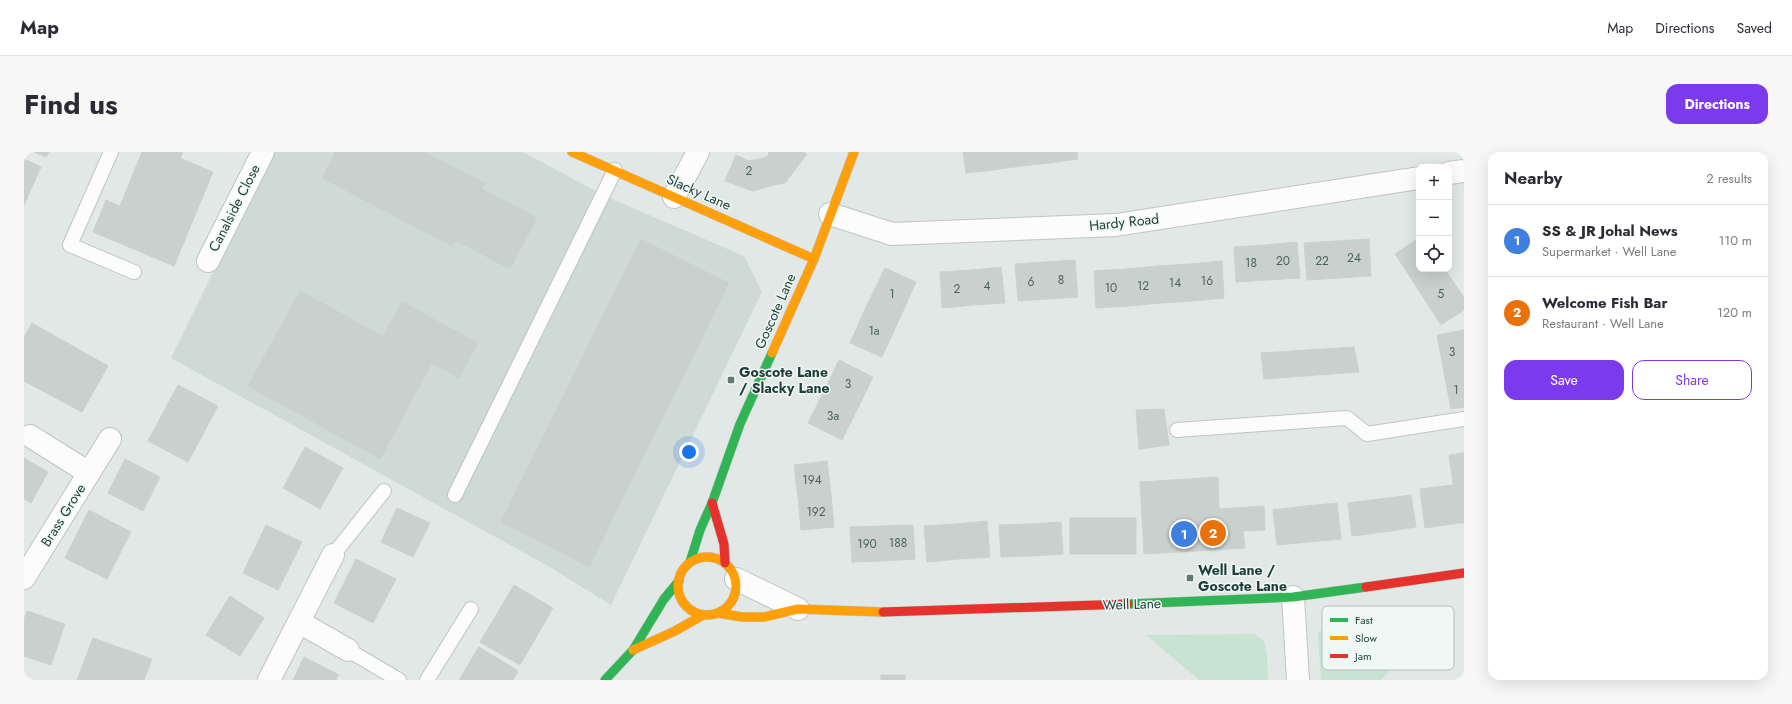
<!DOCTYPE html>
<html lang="en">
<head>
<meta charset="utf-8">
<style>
	body { margin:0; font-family:Jost,sans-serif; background:#f7f7f7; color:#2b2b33 }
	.controls { position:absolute; right:12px; top:12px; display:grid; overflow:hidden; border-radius:8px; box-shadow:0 4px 16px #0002 }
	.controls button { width:36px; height:36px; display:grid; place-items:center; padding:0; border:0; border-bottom:1px solid #e1e1e2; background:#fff; color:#2b2b33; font:20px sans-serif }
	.you { position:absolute; left:665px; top:300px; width:14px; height:14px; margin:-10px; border:3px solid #fff; border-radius:50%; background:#1a73e8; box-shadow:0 0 0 6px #1a73e833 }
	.badge { display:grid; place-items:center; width:26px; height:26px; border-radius:50%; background:#7c3aed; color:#fff; font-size:13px; font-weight:700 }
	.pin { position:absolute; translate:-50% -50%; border:2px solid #fff; box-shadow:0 1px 4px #0006 }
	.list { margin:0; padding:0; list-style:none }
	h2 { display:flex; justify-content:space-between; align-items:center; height:52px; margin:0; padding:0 16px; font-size:17px }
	h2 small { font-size:13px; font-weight:400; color:#7c7c81 }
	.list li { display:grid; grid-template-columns:26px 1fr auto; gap:12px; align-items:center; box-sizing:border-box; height:72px; padding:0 16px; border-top:1px solid #e1e1e2 }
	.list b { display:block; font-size:15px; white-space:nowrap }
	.list p { margin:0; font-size:13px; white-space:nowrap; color:#7c7c81 }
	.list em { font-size:13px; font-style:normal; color:#7c7c81 }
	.actions { display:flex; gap:8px; padding:12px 16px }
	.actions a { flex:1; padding:9px 0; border:1px solid #7c3aed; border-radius:12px; text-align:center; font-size:14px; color:#7c3aed }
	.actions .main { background:#7c3aed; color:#fff }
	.icon { flex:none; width:22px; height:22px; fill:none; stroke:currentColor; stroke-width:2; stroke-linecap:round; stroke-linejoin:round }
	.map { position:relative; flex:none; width:1440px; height:528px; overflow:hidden; border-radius:12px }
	header { display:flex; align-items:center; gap:24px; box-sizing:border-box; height:56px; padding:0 20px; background:#fff; border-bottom:1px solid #e1e1e2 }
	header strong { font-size:19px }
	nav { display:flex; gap:22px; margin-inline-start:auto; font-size:14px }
	.intro { display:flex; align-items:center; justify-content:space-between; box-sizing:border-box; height:96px; padding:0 24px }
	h1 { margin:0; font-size:28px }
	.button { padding:10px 18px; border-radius:12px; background:#7c3aed; color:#fff; font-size:14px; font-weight:700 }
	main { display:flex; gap:24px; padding:0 24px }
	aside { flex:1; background:#fff; border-radius:12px; box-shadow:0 4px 16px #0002 }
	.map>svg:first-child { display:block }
	.built { fill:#cfdad6 }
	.green { fill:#c9e3d3 }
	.building { fill:#c9d0cd; stroke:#cad1cf }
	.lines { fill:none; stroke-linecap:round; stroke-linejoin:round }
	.lane-casing { stroke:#bfc5c3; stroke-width:16 }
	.street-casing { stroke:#bfc5c3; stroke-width:24 }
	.fast-casing { stroke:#bdc6c3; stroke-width:10 }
	.slow-casing { stroke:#bdc6c3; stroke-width:10 }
	.jam-casing { stroke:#bdc6c3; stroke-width:10 }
	.lane { stroke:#fbfcfb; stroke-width:14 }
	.street { stroke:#fbfcfb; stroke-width:22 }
	.fast { stroke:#30b455; stroke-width:9 }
	.slow { stroke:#ff9f0a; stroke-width:9 }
	.jam { stroke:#e5322d; stroke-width:9 }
	.poi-dot { fill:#637975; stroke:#eff8f4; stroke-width:1.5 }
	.labels { text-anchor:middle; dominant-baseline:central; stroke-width:3; stroke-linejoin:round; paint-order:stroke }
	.number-label { font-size:12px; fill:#4a625e }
	.street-label { font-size:14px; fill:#1e3d38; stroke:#eff8f4 }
	.poi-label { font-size:14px; font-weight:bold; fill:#1e3d38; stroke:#eff8f4; text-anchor:start }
	.key { fill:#eff8f4; stroke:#b0c0bc; stroke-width:1 }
	.key-label { font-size:11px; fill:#1e3d38 }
</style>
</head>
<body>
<header>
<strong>Map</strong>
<nav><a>Map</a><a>Directions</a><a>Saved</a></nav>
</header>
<div class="intro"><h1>Find us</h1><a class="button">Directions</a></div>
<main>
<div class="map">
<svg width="1440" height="528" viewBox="0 0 1440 528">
	<rect width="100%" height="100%" fill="#e2e8e6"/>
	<path class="built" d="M248,0H499L579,43L720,104L738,140L587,453L524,414L147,206Z"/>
	<path class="green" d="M1424,455L1357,528H1297L1294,481L1306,471Z
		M1231,482L1240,489L1243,504L1244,528H1175L1122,483Z"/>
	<path class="building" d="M10,0H25L22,5Z
		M118,0H159L156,6L189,20L150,114L69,80L82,48L96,54Z
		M311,0H401L461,31L458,37L513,66L486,117L431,88L428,94L298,26Z
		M745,0H779L783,2L761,31L750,33L739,6L744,4Z
		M939,0H968L970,18L942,21Z
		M968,0H996L998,14L970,18Z
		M996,0H1025L1026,11L998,14Z
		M1025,0H1053L1054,7L1026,11Z
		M712,3L725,9L739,6L750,33L729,39L701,29Z
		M0,7L17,15L0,53Z
		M1395,86V117H1421L1422,119L1394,137L1371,102Z
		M617,87L705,131L565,415L477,370Z
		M1345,87L1347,124L1315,126L1312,89Z
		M1312,89L1315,126L1283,128L1280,91Z
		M1273,90L1276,126L1244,128L1242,93Z
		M1242,93L1244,128L1212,130L1210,95Z
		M1051,108L1054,145L1024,147L1021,110Z
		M1198,109L1200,146L1168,149L1166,112Z
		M1021,110L1024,147L994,149L991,112Z
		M1166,112L1168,149L1137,151L1134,114Z
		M1134,114L1137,151L1105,154L1102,117Z
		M977,115L981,151L950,153L947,118Z
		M861,116L892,130L875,168L843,153Z
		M1102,117L1105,154L1072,156L1070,119Z
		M947,118L950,153L918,156L916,120Z
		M1422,119L1440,146V158L1417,173L1394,137Z
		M276,139L408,211L356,307L224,234Z
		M378,150L454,191L435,226L359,184Z
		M843,153L875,168L858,205L826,191Z
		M8,171L84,214L58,260L0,229V185Z
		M1440,178V217L1420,220L1413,183Z
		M1330,195L1335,220L1240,227L1237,201Z
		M815,208L849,225L834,256L800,239Z
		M1440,217V255L1427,257L1420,220Z
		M154,233L194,254L164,310L124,289Z
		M800,239L834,256L818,288L784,271Z
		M1140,257L1145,293L1115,297L1112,258Z
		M281,295L319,316L296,357L259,336Z
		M1440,301V371H1435L1425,303Z
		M0,306L24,320L7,351L0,347Z
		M101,307L136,325L119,359L84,341Z
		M803,309L807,342L774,346L770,313Z
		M1194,325L1195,357L1240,354L1241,378L1219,379L1221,396L1120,402L1116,330Z
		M1429,333L1435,371L1401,376L1396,337Z
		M807,342L810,375L777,378L774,346Z
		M1387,343L1392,375L1360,380L1355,347Z
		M1355,347L1360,380L1328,384L1324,351Z
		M1313,351L1317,387L1285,390L1281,354Z
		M1281,354L1285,390L1253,393L1249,358Z
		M373,356L406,371L389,405L357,390Z
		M65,358L107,380L83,427L41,406Z
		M1046,366H1079V402H1046Z
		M1079,366H1112V402H1079Z
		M963,369L966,405L935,407L932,372Z
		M1037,370L1039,402L1008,404L1006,372Z
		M932,372L935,407L903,410L900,374Z
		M1006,372L1008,404L977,405L975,373Z
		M242,373L278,390L254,438L219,421Z
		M889,373L891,407L859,409L858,374Z
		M858,374L859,409L828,410L826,375Z
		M332,407L372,427L349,471L310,451Z
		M490,433L529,456L496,513L456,490Z
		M206,444L240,466L216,504L182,483Z
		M3,459L41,472L27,513L0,504V468Z
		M69,486L128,507L120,528H53Z
		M455,495L494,519L489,528H435Z
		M280,505L315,523L312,528H269Z
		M857,523H881V528H857Z"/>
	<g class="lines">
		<g class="lane-casing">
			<path id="lane" d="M87,0L46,93L110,120
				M1153,278L1323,266L1343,282L1440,267
				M431,343L591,18
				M309,403L360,339
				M324,498L375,528
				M403,528L447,457"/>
		</g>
		<g class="street-casing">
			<path id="street" d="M1425,21L1440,19
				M650,45L674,0
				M806,62L868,82L1092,73L1395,26
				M184,109L239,0
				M6,284L65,321
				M0,426L86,287
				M712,427L774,457
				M1269,445L1274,528
				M275,470L324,498
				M245,528L309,403"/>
		</g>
		<g class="fast-casing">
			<path id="fast" d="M666,410L676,378L688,351L716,272L748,201
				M1104,452L1269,445L1342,435
				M581,528L609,498L640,447L655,429"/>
		</g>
		<g class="slow-casing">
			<path id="slow" d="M548,0L790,107
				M748,201L790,107L830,0
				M654 434a29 29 0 1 1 58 0a29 29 0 1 1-58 0Z
				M694,461L718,465H740L774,457L859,460
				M609,498L651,479L679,463"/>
		</g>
		<g class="jam-casing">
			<path id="jam" d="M688,351L700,392L701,411
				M1342,435L1440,421
				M859,460L1104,452"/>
		</g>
		<use href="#lane" class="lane"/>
		<use href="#street" class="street"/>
		<use href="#fast" class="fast"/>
		<use href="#slow" class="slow"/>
		<use href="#jam" class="jam"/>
	</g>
	<g class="poi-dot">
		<rect x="703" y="224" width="8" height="8" rx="2"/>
		<rect x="1162" y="422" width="8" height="8" rx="2"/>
	</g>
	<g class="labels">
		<g class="number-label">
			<text x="725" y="19">2</text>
			<text x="1330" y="106">24</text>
			<text x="1259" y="109">20</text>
			<text x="1298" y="109">22</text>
			<text x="1227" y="111">18</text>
			<text x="1037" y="128">8</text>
			<text x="1183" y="129">16</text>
			<text x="1007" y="130">6</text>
			<text x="1151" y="131">14</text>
			<text x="963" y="134">4</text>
			<text x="1119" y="134">12</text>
			<text x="1087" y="136">10</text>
			<text x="933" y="137">2</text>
			<text x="868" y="142">1</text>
			<text x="1417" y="142">5</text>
			<text x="850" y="179">1a</text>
			<text x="1428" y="200">3</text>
			<text x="824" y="232">3</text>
			<text x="1432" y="238">1</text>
			<text x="809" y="264">3a</text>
			<text x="788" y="328">194</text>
			<text x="792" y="360">192</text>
			<text x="874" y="391">188</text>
			<text x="843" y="392">190</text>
		</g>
		<g class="street-label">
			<text transform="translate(675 40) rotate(24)">Slacky Lane</text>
			<text transform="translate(210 56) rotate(-63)">Canalside Close</text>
			<text transform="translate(1100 70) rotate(-6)">Hardy Road</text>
			<text transform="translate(751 159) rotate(-66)">Goscote Lane</text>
			<text transform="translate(39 363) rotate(-58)">Brass Grove</text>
			<text transform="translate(1108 452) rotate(-2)">Well Lane</text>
		</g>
		<g class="poi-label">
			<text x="715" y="220">Goscote Lane<tspan x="715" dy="16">/ Slacky Lane</tspan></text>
			<text x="1174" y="418">Well Lane /<tspan x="1174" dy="16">Goscote Lane</tspan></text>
		</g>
	</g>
	<rect x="1298" y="454" width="132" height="64" rx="6" class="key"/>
	<rect x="1306" y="466" width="18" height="4" fill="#30b455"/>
	<rect x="1306" y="484" width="18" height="4" fill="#ff9f0a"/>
	<rect x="1306" y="502" width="18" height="4" fill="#e5322d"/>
	<g class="key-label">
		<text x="1331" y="472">Fast</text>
		<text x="1331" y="490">Slow</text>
		<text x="1331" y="508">Jam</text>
	</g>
</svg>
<div class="controls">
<button>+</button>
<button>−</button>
<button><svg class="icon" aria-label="locate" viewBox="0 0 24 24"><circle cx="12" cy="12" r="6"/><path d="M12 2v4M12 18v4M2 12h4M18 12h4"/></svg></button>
</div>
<div class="you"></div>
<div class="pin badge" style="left:1160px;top:382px;background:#3f7fe0">1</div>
<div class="pin badge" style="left:1189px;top:381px;background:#e8710a">2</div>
</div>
<aside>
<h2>Nearby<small>2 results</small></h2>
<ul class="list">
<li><span class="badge" style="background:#3f7fe0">1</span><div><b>SS &amp; JR Johal News</b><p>Supermarket · Well Lane</p></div><em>110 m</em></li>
<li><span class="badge" style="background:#e8710a">2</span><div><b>Welcome Fish Bar</b><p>Restaurant · Well Lane</p></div><em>120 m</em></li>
</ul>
<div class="actions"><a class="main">Save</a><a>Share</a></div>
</aside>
</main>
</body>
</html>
